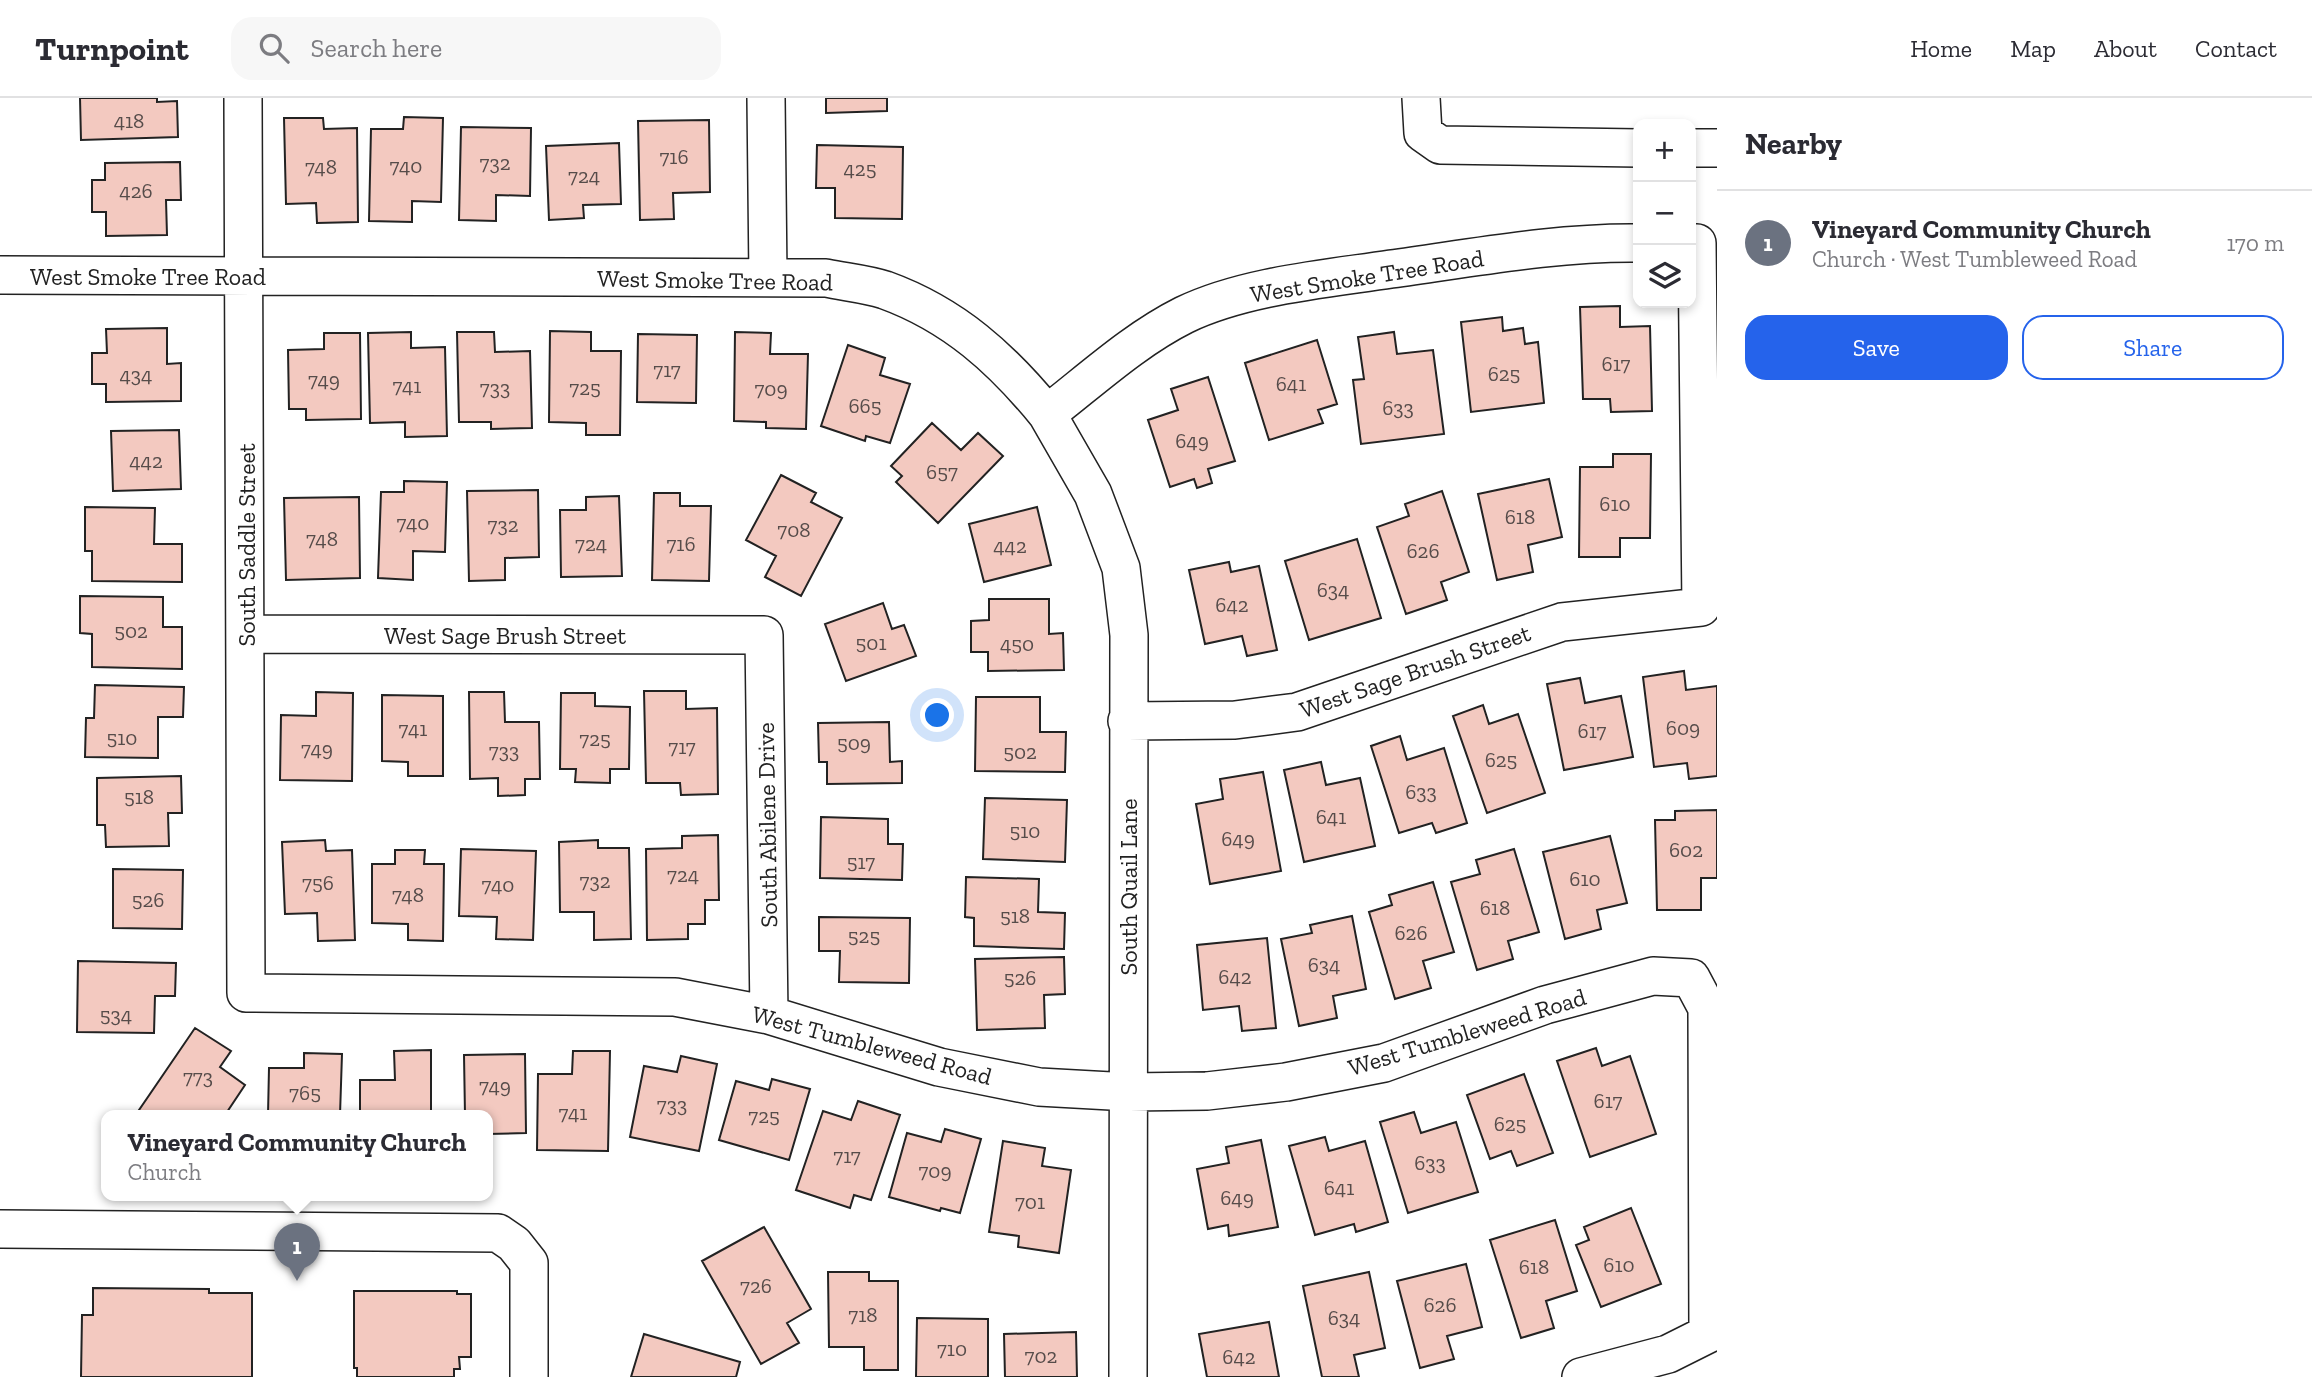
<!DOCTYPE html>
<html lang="en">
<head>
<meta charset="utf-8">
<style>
	body { margin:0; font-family:"Zilla Slab",serif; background:#f7f7f7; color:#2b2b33 }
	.controls { position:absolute; right:21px; top:21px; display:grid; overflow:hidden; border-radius:14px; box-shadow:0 4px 10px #0003 }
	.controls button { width:63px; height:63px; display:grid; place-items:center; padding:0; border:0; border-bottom:2px solid #e1e1e2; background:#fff; color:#2b2b33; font:35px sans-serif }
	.you { position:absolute; left:938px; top:618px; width:24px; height:24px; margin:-18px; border:5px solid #fff; border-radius:50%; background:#1a73e8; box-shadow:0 0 0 10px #1a73e833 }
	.badge { display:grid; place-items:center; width:46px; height:46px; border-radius:50%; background:#2563eb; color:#fff; font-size:23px; font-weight:700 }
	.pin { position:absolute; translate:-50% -58px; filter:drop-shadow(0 2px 4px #0008) }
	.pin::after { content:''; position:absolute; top:37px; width:24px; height:21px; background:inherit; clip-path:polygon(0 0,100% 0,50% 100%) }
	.popup { position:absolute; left:101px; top:1012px; width:392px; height:91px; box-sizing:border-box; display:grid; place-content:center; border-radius:14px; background:#fff; filter:drop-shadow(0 2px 5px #0005); font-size:23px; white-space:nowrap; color:#7c7c81 }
	.popup b { font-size:26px; color:#2b2b33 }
	.popup::after { content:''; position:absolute; left:50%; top:100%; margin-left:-14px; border:14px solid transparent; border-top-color:#fff }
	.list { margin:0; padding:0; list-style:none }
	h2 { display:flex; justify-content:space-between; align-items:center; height:91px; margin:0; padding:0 28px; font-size:30px }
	h2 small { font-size:23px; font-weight:400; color:#7c7c81 }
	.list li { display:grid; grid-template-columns:46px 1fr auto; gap:21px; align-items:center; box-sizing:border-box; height:105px; padding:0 28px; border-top:2px solid #e1e1e2 }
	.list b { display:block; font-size:26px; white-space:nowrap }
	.list p { margin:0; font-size:23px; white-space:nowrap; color:#7c7c81 }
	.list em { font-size:23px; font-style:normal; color:#7c7c81 }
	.actions { display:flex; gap:14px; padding:21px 28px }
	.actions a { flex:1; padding:16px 0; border:2px solid #2563eb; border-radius:21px; text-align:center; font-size:24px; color:#2563eb }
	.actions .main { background:#2563eb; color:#fff }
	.icon { flex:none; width:38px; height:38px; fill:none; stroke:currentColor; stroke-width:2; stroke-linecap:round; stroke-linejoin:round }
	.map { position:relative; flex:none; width:1717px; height:1279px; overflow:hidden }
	header { display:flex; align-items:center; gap:42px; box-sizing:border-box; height:98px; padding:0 35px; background:#fff; border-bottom:2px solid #e1e1e2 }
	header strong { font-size:33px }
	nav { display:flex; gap:38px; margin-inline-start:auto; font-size:24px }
	.search { width:490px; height:63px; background:#f7f7f7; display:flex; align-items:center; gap:18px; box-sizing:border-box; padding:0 24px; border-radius:21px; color:#7c7c81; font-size:26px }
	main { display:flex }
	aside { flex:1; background:#fff }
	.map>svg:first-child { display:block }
	.building { fill:#f3c9c0; stroke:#222; stroke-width:2 }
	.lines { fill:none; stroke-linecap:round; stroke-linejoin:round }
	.minor-casing { stroke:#222; stroke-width:40 }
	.minor { stroke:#fff; stroke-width:37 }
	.labels { text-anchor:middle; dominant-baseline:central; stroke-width:5; stroke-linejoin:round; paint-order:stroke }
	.number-label { font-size:21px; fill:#564c4a }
	.street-label { font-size:24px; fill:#222; stroke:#fff }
</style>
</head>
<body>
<header>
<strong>Turnpoint</strong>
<div class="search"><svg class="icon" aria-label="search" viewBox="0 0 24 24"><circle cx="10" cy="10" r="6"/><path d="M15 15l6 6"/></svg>Search here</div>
<nav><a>Home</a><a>Map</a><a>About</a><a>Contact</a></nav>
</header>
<main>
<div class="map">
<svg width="1717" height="1279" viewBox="0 0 1717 1279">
	<rect width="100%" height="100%" fill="#fff"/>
	<path class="building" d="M80,0H157V4L177,3L178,39L81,42Z
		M826,0H887V13L826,15Z
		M404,19L443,20L441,104L412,103V124L369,123L371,31H403Z
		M284,20H323L324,31L357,30L358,124L317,125L316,105L286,106Z
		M709,22L710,94L673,95L674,121L640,122L638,23Z
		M461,29L531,30L530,98L496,97V123L459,122Z
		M619,45L621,106L583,107L584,120L549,122L546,48Z
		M817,47L903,49L902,121L835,120V90H816Z
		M180,64L181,102H166L167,137L106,138V114H92V82H105V65Z
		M1620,208V229L1650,228L1652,313L1611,314L1610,301H1583L1580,209Z
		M1502,219L1503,233L1523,230L1525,246L1538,244L1544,305L1471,314L1461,224Z
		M167,230V266L181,265V303L106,304V286H92V255H107L106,231Z
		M550,233L591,234V253H621L620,337H586V325L549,324Z
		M411,234V250L445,249L447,338L405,339V324L370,325L368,235Z
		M457,234H494L495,254L530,253L532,330L491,331V324H459Z
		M735,234L771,235L770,256H808L806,331L766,330V324L734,323Z
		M1394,234L1397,256L1433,252L1444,336L1361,346L1353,282L1364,281L1358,239Z
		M324,235H360L361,321L306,322V311H289L288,252L324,251Z
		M638,236L697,237L696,305L637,304Z
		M1317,242L1337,306L1318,312L1323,325L1269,342L1245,265Z
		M848,247L885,260L880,277L910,286L890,345L866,338L865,343L821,328Z
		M1208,279L1235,363L1208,371L1212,385L1197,390L1194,381L1170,389L1148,322L1178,312L1171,291Z
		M932,325L961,352L978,335L1003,358L938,425L896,384L902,378L891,368Z
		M179,332L181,391L113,393L111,333Z
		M1613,356H1651L1650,440H1620V459H1579L1580,369H1613Z
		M781,377L816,395L811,404L842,420L801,498L765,479L776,458L746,442Z
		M1549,381L1562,439L1528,447L1533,474L1497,482L1478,396Z
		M404,383L447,384L445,454L413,453V482L378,480L381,394H404Z
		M538,392L539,459L505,460V482L469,483L467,393Z
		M1442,393L1469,474L1441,484L1447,502L1406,516L1377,429L1409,418L1405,406Z
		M654,395H680V408H711L709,483L652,482Z
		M619,398L622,478L561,479L560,412H586V399Z
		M359,399L360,480L286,482L284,400Z
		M85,409L155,410L154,446H182V484L92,483V453H85Z
		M1037,409L1051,467L984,484L969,426Z
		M1357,441L1381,520L1309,542L1285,463Z
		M1229,464L1231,474L1259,468L1277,552L1247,558L1242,538L1205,546L1189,472Z
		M80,498L163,499V529H182V571L92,569V536L80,535Z
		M989,501H1049V536L1063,535L1064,572L988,573V554H971V523L989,522Z
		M883,505L892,531L904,527L916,558L846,583L825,526Z
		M1684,573L1686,592L1717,588V678L1689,681L1687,665L1654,669L1643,579Z
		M1580,580L1585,605L1621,598L1633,659L1564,672L1547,586Z
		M95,587L184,589L183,619H158V660L85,659L86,620H94Z
		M644,593H686V611L717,610L718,696L681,697L680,685H646Z
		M316,594L353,595L352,683L280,682L281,617L316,618Z
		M469,594H504L505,624H539L540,681H525V697L498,698V680L470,681Z
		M561,595H595V608L630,609L629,671H610V685L575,684L576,671H560Z
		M382,597L443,598V678H408V664L382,663Z
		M976,599H1040V634H1066L1065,674L975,673Z
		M1483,607L1489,626L1518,616L1545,695L1487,715L1453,618Z
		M889,624L890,664L902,663V685L827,686V664H819L818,625Z
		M1400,638L1407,662L1444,650L1467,725L1436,735L1432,725L1399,735L1371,648Z
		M1321,664L1326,687L1360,680L1375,748L1304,764L1284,672Z
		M1263,674L1281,773L1210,786L1196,706L1223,701L1220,681Z
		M181,678L182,715H168L169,748L106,749L105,727H97V680Z
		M985,700L1067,702L1065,764L983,761Z
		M1717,712V780H1701V812H1657L1655,722H1675V713Z
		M821,719L888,721V746H903L902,782L820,780Z
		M718,737L719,802H705V826H688V841L647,842L646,751L682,750V738Z
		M1610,738L1627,805L1597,812L1601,831L1565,841L1543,754Z
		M325,742L326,753L352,752L355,842L318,843L317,815L285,816L282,744Z
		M598,742V750H629L631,841L594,842V814H560L559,744Z
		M461,751L536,753L533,842L496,841L497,819L459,818Z
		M1514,751L1539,834L1508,843L1513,861L1477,872L1451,784L1480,776L1476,762Z
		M395,752H425L424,766H444L443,843L408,842V826L372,825V766H395Z
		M113,771L183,772L182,831L113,830Z
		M966,779L1039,781L1038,814L1065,815L1064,851L974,848V820L965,819Z
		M1433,784L1454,854L1423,863L1431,890L1395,901L1369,814L1392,807L1389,797Z
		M1352,818L1366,891L1333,898L1337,920L1299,928L1281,841L1312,835L1310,827Z
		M819,819L910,820L909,885L839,884L840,853H819Z
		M1267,840L1276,930L1242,933L1239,908L1203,912L1197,847Z
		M1064,859L1065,896L1044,897L1045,930L977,932L975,861Z
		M78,863L176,865L175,898H155L154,935L77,934Z
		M195,930L231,953L220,969L245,987L225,1017H140L137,1015Z
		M1596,950L1602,968L1630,958L1656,1036L1590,1059L1557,963Z
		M431,952V1017H360V982H395L394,953Z
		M573,953H610L608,1053L537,1052L538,976H572Z
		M304,955L342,956L340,1017H268L269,970H304Z
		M525,956L526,1035L488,1036V1017H465L464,957Z
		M681,958L717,966L699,1053L630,1039L644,968L677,974Z
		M1524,976L1553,1055L1517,1068L1511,1053L1490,1061L1467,997Z
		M772,981L810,991L789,1062L719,1042L736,983L769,992Z
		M858,1003L900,1017L871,1102L854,1097L850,1110L796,1092L823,1013L851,1022Z
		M1414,1014L1421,1035L1456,1024L1478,1094L1408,1115L1380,1024Z
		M945,1031L981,1041L960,1115L941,1110L940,1113L889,1099L907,1035L941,1044Z
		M1325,1039L1329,1053L1365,1043L1388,1124L1356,1134L1354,1126L1315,1137L1289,1048Z
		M1261,1042L1278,1129L1229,1138L1228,1127L1208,1131L1197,1071L1229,1065L1226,1049Z
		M1003,1043L1045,1050L1042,1068L1071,1072L1059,1155L1018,1149L1019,1138L989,1134Z
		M1631,1110L1661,1186L1601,1209L1576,1147L1589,1142L1584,1129Z
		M1555,1122L1577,1193L1546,1203L1554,1230L1521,1240L1490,1142Z
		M764,1129L811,1211L787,1225L799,1245L761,1266L702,1163Z
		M1466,1166L1482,1229L1447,1238L1454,1261L1420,1270L1397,1183Z
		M828,1174H869V1183H898V1272H864V1249H829Z
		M1369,1174L1385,1250L1354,1257L1359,1279H1322L1303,1188Z
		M93,1190L209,1191V1195H252V1279H81L82,1217H93Z
		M354,1193H457V1196H471V1259H459L460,1271H454V1279H357V1270H354Z
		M917,1220L988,1221V1279H916Z
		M1269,1224L1279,1279H1207L1199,1236Z
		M1076,1234L1077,1279H1005L1004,1236Z
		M644,1236L740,1264L736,1279H631Z"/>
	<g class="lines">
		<g class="minor-casing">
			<path id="minor" d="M243,0L246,895L675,899L769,917L939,969L1039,989L1129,994L1207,993L1286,984L1384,965L1545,907L1653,878L1691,880L1707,910L1708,1236L1668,1256L1581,1279
				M766,0L768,179
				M1421,0L1423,35L1440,47L1638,50
				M1691,50H1717
				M0,177L826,180C845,184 867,186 885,192C954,217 1002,261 1047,316C1091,282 1134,242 1184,217C1244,188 1325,181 1391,171C1472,160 1556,144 1638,145
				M1047,316L1093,396L1121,470L1129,537L1128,1279
				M246,536L764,537L769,917
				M1127,623L1235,622L1297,614L1562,524L1701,509L1697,145H1691
				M0,1131L498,1135L514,1146L529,1165V1279"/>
		</g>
		<use href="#minor" class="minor"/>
	</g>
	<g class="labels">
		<g class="number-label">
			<text x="129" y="22">418</text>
			<text x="674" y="58">716</text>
			<text x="495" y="64">732</text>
			<text x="406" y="67">740</text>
			<text x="321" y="68">748</text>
			<text x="860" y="70">425</text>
			<text x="584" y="77">724</text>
			<text x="136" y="92">426</text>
			<text x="1616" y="265">617</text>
			<text x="667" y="271">717</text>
			<text x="1504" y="275">625</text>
			<text x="136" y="276">434</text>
			<text x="324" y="281">749</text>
			<text x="1291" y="285">641</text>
			<text x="407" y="287">741</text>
			<text x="495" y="289">733</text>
			<text x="585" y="289">725</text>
			<text x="771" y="290">709</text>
			<text x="865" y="307">665</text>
			<text x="1398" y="309">633</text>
			<text x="1192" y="342">649</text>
			<text x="146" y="362">442</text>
			<text x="942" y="373">657</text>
			<text x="1615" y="405">610</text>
			<text x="1520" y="418">618</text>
			<text x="413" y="424">740</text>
			<text x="503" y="426">732</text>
			<text x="794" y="431">708</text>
			<text x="322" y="440">748</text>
			<text x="591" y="445">724</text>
			<text x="681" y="445">716</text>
			<text x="1010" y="447">442</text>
			<text x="1423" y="452">626</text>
			<text x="1333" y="491">634</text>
			<text x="1232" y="506">642</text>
			<text x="131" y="532">502</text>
			<text x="871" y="544">501</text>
			<text x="1017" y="545">450</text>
			<text x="1683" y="629">609</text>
			<text x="413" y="630">741</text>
			<text x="1592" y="632">617</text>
			<text x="122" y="639">510</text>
			<text x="595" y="640">725</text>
			<text x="854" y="644">509</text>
			<text x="682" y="648">717</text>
			<text x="317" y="650">749</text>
			<text x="504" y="652">733</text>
			<text x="1020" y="653">502</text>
			<text x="1501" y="661">625</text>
			<text x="1421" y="693">633</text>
			<text x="139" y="698">518</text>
			<text x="1331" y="718">641</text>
			<text x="1025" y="732">510</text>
			<text x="1238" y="740">649</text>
			<text x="1686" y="751">602</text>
			<text x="861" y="763">517</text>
			<text x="683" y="776">724</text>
			<text x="1585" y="780">610</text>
			<text x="595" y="782">732</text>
			<text x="318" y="784">756</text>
			<text x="498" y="786">740</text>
			<text x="408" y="796">748</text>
			<text x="148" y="801">526</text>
			<text x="1495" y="809">618</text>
			<text x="1015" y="817">518</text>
			<text x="1411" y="834">626</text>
			<text x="864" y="837">525</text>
			<text x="1324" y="866">634</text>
			<text x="1235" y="878">642</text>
			<text x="1020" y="879">526</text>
			<text x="116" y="916">534</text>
			<text x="198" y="978">773</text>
			<text x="495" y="987">749</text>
			<text x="305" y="994">765</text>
			<text x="1608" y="1002">617</text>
			<text x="672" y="1006">733</text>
			<text x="573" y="1014">741</text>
			<text x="764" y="1017">725</text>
			<text x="1510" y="1025">625</text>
			<text x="847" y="1057">717</text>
			<text x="1430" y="1064">633</text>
			<text x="935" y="1072">709</text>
			<text x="1339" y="1089">641</text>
			<text x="1237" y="1099">649</text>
			<text x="1030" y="1103">701</text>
			<text x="1619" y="1166">610</text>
			<text x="1534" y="1168">618</text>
			<text x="756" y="1187">726</text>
			<text x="1440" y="1206">626</text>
			<text x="863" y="1216">718</text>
			<text x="1344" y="1219">634</text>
			<text x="952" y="1250">710</text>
			<text x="1041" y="1257">702</text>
			<text x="1239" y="1258">642</text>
		</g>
		<g class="street-label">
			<text x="148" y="178">West Smoke Tree Road</text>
			<text transform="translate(1367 178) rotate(-9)">West Smoke Tree Road</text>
			<text transform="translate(715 182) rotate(1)">West Smoke Tree Road</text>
			<text transform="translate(246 447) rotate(-90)">South Saddle Street</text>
			<text x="505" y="537">West Sage Brush Street</text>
			<text transform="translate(1415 573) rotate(-19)">West Sage Brush Street</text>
			<text transform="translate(767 727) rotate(-91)">South Abilene Drive</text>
			<text transform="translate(1128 789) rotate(-90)">South Quail Lane</text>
			<text transform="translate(1467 934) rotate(-17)">West Tumbleweed Road</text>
			<text transform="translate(872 947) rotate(15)">West Tumbleweed Road</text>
		</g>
	</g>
</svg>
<div class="controls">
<button>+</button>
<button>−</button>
<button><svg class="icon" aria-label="layers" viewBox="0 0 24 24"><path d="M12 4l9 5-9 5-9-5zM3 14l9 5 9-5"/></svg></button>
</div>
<div class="you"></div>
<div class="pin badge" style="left:297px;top:1183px;background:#6b7280">1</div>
<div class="popup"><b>Vineyard Community Church</b>Church</div>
</div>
<aside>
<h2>Nearby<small></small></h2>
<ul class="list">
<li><span class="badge" style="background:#6b7280">1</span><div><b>Vineyard Community Church</b><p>Church · West Tumbleweed Road</p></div><em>170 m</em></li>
</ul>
<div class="actions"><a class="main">Save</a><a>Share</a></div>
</aside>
</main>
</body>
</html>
